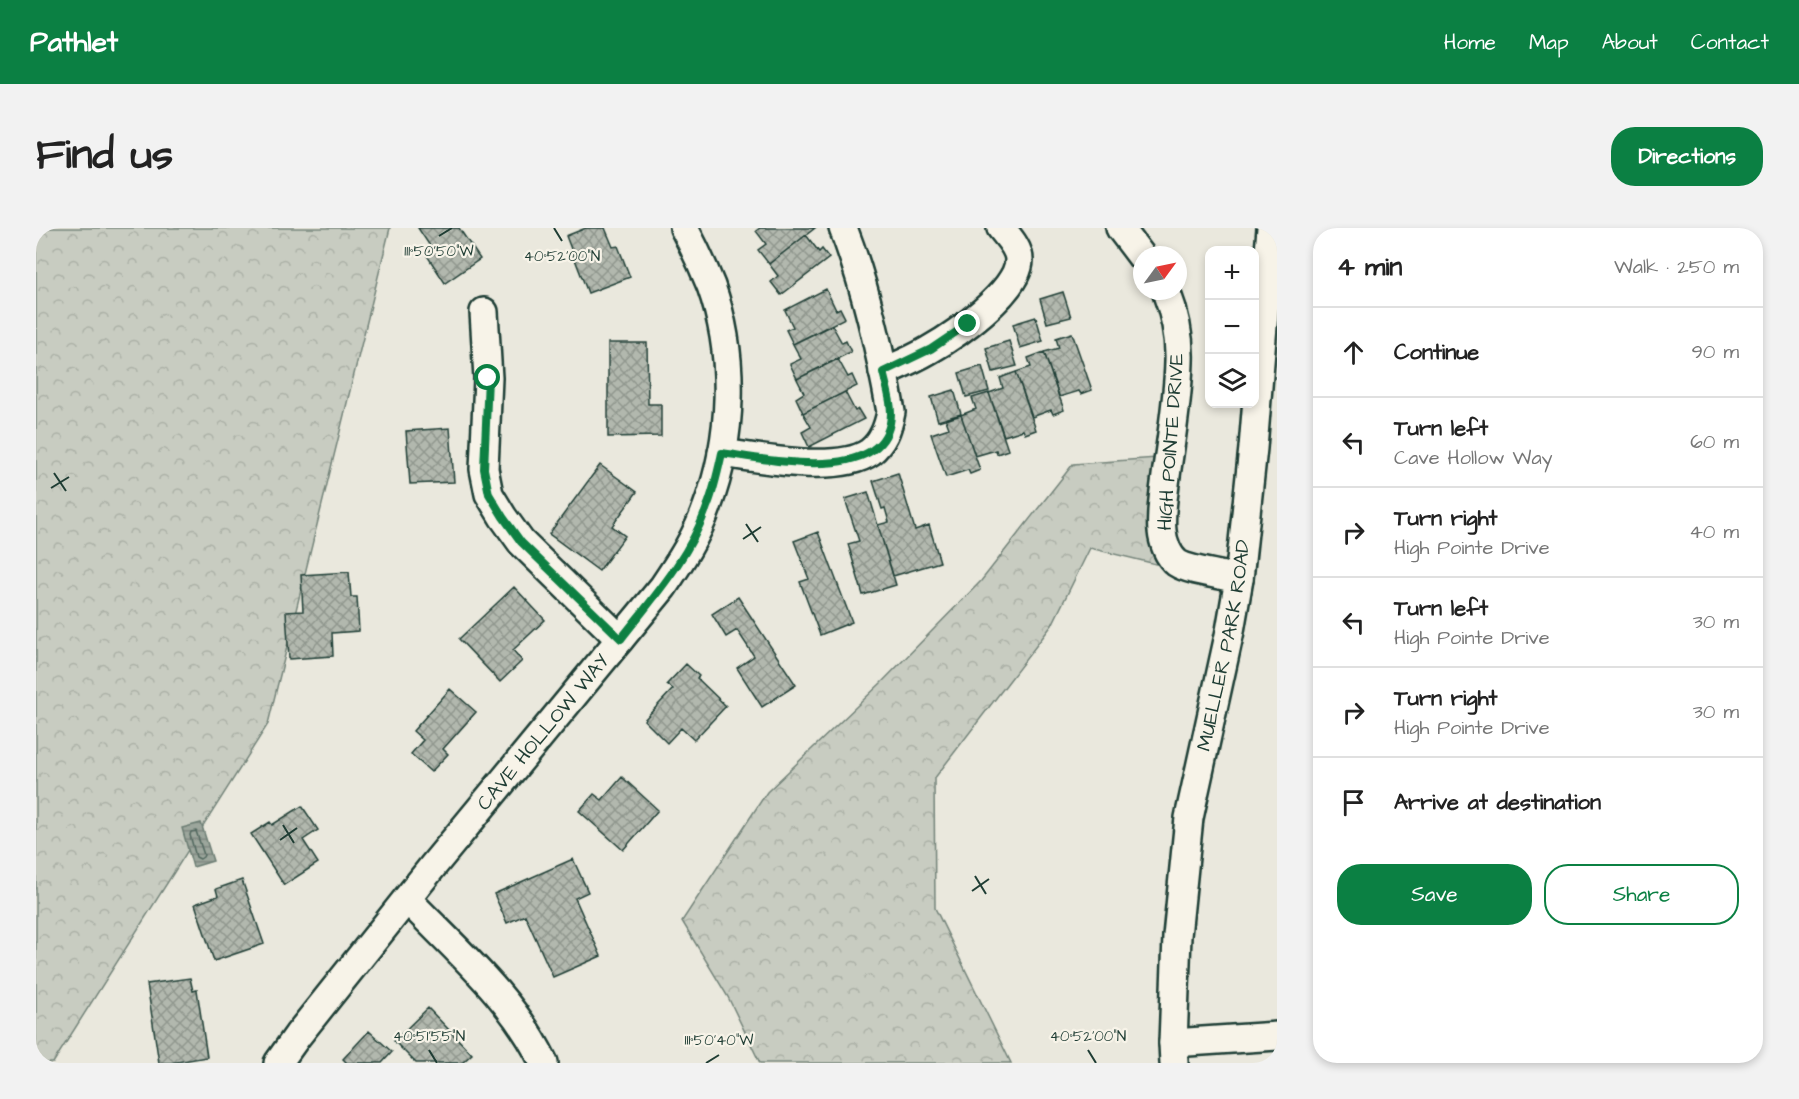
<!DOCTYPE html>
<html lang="en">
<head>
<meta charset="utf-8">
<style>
	body { margin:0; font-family:"Architects Daughter",sans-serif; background:#f2f2f2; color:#222 }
	.controls { position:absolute; right:18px; top:18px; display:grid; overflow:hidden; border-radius:12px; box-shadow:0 3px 9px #0003 }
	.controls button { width:54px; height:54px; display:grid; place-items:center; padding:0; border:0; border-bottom:2px solid #e0e0e0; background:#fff; color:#222; font:30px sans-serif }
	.compass { position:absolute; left:1097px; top:18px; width:54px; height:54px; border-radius:50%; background:#fff; box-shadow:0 3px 9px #0003; rotate:57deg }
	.stop { position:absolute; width:18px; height:18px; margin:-14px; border:4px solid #0b8043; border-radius:50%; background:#fff }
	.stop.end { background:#0b8043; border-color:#fff; box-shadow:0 2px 6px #0008 }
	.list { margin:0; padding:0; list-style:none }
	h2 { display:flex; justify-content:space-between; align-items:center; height:78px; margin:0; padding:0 24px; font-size:26px }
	h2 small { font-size:20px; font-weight:400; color:#767676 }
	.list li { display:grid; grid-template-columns:39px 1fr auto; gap:18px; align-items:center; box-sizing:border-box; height:90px; padding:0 24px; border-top:2px solid #e0e0e0 }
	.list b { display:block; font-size:22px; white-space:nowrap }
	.list p { margin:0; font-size:20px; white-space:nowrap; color:#767676 }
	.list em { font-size:20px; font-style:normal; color:#767676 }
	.actions { display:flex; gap:12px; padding:18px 24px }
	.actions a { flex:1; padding:14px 0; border:2px solid #0b8043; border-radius:24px; text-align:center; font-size:21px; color:#0b8043 }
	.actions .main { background:#0b8043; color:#fff }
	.icon { flex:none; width:33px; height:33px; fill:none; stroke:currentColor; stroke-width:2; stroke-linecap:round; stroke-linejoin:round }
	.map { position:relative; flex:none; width:1241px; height:835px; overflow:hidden; border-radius:24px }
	header { display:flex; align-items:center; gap:36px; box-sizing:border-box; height:84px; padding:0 30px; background:#0b8043; color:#fff }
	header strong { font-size:28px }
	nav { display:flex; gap:33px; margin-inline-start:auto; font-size:21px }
	.intro { display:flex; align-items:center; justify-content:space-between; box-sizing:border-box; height:144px; padding:0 36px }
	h1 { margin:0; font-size:42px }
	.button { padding:15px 27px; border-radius:24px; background:#0b8043; color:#fff; font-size:21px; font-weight:700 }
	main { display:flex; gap:36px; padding:0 36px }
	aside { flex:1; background:#fff; border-radius:24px; box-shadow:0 3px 9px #0003 }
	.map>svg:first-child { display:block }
	.forest { fill:url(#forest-crowns); stroke:#74847a; stroke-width:1.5 }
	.water { fill:url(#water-rules); stroke:#6a7c72; stroke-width:1.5 }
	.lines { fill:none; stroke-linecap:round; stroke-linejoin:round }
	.shore { stroke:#51675e; stroke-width:1.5 }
	.building { fill:url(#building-cross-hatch); stroke:#1f3d34; stroke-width:1.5 }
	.minor-casing { stroke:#1f3d34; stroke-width:32 }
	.minor { stroke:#f7f3e8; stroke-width:27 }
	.route { stroke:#0b8043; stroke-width:8 }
	.ticks { fill:none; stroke:#1f3d34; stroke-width:2 }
	.labels { text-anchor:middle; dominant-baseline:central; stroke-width:4.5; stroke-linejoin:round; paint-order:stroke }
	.street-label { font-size:20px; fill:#1f3d34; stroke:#f7f3e8 }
	.ticks-label { font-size:15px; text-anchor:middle; fill:#1f3d34; stroke:#f7f3e8; stroke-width:4.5; stroke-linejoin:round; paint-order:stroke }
</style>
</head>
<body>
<header>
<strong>Pathlet</strong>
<nav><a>Home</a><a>Map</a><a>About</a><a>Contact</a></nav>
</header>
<div class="intro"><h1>Find us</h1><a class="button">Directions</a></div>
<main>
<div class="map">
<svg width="1241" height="835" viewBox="0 0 1241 835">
	<defs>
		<pattern id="forest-crowns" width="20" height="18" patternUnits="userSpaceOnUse" patternTransform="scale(1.5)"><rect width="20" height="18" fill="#c8ccc1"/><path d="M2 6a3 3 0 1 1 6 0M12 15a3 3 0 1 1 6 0" fill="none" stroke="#abb0a6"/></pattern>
		<pattern id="water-rules" width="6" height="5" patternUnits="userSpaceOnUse" patternTransform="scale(1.5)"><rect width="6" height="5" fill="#9ca69c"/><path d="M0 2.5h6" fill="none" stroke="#7f8880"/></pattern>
		<pattern id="building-cross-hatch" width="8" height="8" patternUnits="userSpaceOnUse" patternTransform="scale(1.5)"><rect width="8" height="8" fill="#b2b8ae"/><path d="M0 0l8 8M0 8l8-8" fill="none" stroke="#90978e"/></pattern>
	</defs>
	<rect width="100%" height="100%" fill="#eae8dd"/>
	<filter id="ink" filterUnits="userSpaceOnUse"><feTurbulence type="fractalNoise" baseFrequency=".0167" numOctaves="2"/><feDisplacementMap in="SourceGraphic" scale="12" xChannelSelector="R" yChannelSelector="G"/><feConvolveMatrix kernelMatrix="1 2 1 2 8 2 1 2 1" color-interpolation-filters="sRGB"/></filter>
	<g filter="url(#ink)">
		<path class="forest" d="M0,0H354L232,496L17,835H0Z
			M1121,230L1128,338L1054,320L1016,397L898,551L899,680L975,835H724L692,769L646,693L731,564L845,455L945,353L1037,236Z"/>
		<path class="water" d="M165,595L177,633L157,639L146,600Z"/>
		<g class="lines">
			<path class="shore" d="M160,603L168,627L167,629L164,631L160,629L154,607L155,604Z"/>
		</g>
		<path class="building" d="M382,0H423L444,31L409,55L390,26L396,21Z
			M550,0H569L577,19L582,18L594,49L552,65L530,8Z
			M724,0H779L733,36L722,22L730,16L720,3Z
			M770,7L783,24L786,21L793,30L745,67L735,54L742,48L733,36Z
			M790,61L800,82L804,80L809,90L757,116L750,102L757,99L749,82Z
			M1027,64L1035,89L1011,95L1004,71Z
			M1000,89L1007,113L984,120L977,96Z
			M796,97L806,115L810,113L815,124L761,151L754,136L765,131L757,116Z
			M1036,105L1056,162L1045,166L1043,163L1023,169L1008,124L1023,120L1020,110Z
			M973,113L981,138L957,144L950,120Z
			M572,115H611L612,176H625V208L572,209Z
			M1008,124L1028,182L1017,186L1015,182L996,189L980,144L995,139L992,130Z
			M802,131L812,149L816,147L821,158L767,185L760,170L768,165L761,151Z
			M946,138L953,163L930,169L923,145Z
			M980,144L1000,202L989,206L987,202L968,208L953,165L967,160L964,150Z
			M918,162L925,186L902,193L895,169Z
			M809,164L819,183L822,181L828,191L773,219L766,204L775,199L767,185Z
			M953,165L972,222L961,226L960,222L939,228L925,187L940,181L936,170Z
			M925,187L944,242L934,246L932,242L910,249L895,206L913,200L910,192Z
			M414,200L418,254L374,256L370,203Z
			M564,237L601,264L576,298L589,308L563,343L513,306Z
			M862,245L879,302L893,297L904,334L857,348L842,297L853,294L849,280L846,281L837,253Z
			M832,264L860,357L827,367L812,316L823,313L809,271Z
			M782,304L816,394L784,407L764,354L773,351L758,313Z
			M313,344L315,369H321L323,403L296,405L297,428L253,431L250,384L267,383L265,347Z
			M478,359L509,392L477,422L486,433L464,454L423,411Z
			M702,369L760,457L726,479L701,440L718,428L701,402L690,409L676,386Z
			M650,436L663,448L661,450L690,478L658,512L645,500L631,515L608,492L637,461L631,456Z
			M414,461L440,484L407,521L412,526L395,544L375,526L387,512L377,503Z
			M586,549L622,582L587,622L543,583L558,566L566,572Z
			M266,578L282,602L267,612L282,635L248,657L215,606L234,594L236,597Z
			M537,631L552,664L539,670L565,728L517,749L489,687L471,695L458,666Z
			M206,652L228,716L178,733L159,676L182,668L180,661Z
			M154,750L157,763L161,762L171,829L135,835H123L111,756Z
			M392,780L436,826L426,835H380L358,813Z
			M333,803L356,824L346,835H311L307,831Z"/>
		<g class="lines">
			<g class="minor-casing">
				<g id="minor">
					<path d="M1084,0L1106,29"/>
					<path d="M1130,63C1139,86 1144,109 1143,134C1142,172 1135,211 1130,248C1128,266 1124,285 1126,303C1127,314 1132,328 1141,335C1153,343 1188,347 1203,351"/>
					<path d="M448,84L452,150L448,241L453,266L467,289L485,314L584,411"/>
					<path d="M847,144C863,137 878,131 893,122C918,108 983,63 983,32C983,20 972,9 965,0"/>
					<path d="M686,225C722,230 803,246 834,224C847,214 852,200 855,184C844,122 830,59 807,0"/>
					<path d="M371,671C420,722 477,770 508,835"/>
					<path d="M1137,815L1241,808"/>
					<path id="s1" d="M242,835L262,807L397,638L627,359C644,334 661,308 671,279C697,210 700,128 675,58C667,38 658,19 648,0"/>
					<path id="s2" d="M1138,835L1137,815L1141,708L1153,590L1194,403L1203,351L1217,220L1235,0"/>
				</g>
			</g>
			<use href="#minor" class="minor"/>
		</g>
	</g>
	<g class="lines" filter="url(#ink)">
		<path class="route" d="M452,150L448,241L453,266L467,289L485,314L585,411C617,370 653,330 671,279C678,262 682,243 686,225C730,231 854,259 855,185C855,171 850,157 847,144L895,121L932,96"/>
	</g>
	<path class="ticks" d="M518,0L526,13M403,8L416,0M18,245L30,263M15,260L33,249M710,296L722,314M707,311L725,299M247,597L258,615M244,612L261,600M939,648L950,666M936,663L953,651M393,822L401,835M1052,822L1060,835M670,835L683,827"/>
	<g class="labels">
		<g class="street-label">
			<text transform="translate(1135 214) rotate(-86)">HIGH POINTE DRIVE</text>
			<text stroke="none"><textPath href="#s2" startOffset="422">MUELLER PARK ROAD</textPath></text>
			<text stroke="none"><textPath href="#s1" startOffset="424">CAVE HOLLOW WAY</textPath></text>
		</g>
	</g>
	<g class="ticks-label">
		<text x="403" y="28">111°50'50"W</text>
		<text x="526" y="33">40°52'00"N</text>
		<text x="393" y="813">40°51'55"N</text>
		<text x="1052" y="813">40°52'00"N</text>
		<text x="683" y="817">111°50'40"W</text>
	</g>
</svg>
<div class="controls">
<button>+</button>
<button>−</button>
<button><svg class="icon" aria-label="layers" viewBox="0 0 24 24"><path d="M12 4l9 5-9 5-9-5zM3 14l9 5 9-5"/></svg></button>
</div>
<svg class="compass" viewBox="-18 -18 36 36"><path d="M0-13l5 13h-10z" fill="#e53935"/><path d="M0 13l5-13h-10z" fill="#767676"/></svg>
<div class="stop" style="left:452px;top:150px"></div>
<div class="stop end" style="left:932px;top:96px"></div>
</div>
<aside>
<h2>4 min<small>Walk · 250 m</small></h2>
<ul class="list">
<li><svg class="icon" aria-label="ahead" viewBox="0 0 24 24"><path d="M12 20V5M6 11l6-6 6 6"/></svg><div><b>Continue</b></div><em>90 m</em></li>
<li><svg class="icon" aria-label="left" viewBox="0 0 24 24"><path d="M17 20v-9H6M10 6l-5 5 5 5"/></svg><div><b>Turn left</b><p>Cave Hollow Way</p></div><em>60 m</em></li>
<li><svg class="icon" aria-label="right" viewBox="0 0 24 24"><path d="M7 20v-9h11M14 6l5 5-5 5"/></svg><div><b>Turn right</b><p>High Pointe Drive</p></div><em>40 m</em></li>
<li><svg class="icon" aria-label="left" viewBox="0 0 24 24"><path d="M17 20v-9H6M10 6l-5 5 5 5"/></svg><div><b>Turn left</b><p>High Pointe Drive</p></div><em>30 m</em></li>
<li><svg class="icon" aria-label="right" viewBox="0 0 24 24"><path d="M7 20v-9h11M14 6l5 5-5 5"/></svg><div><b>Turn right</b><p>High Pointe Drive</p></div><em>30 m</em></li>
<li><svg class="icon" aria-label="arrive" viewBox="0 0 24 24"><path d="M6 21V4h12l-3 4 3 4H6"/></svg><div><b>Arrive at destination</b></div></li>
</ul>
<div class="actions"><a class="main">Save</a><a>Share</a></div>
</aside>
</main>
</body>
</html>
